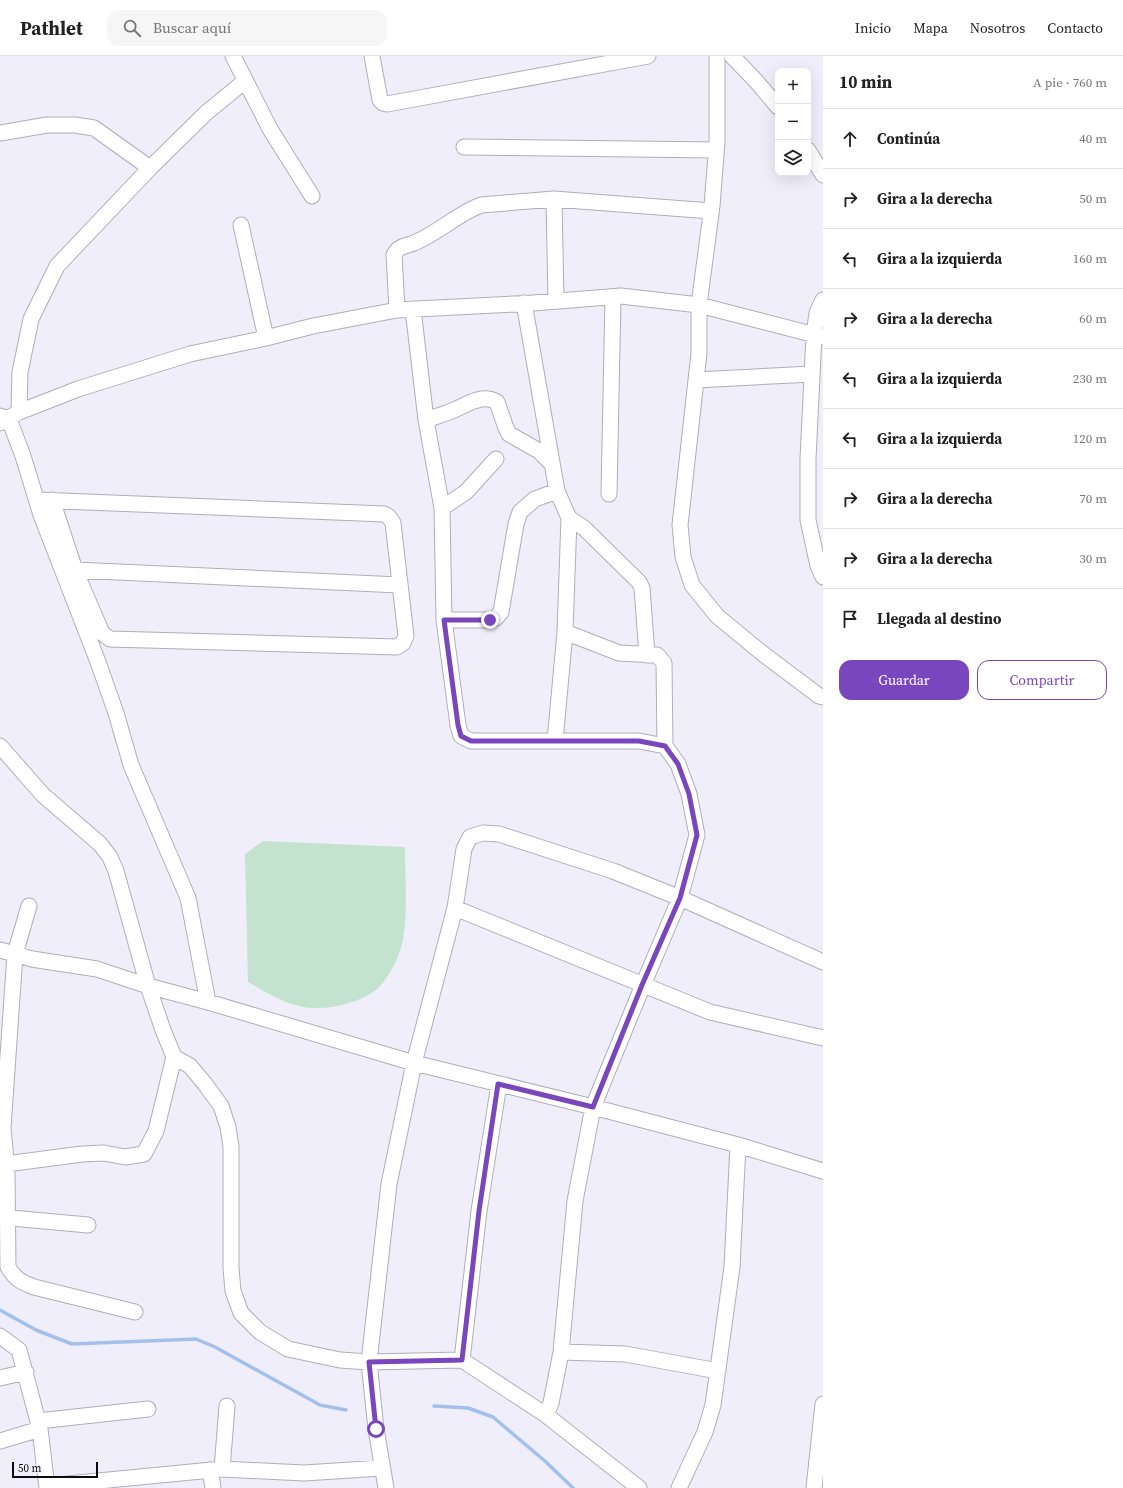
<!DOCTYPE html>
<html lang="es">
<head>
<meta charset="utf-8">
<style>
	body { margin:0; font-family:"Source Serif 4",serif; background:#f6f6f6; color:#222 }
	.controls { position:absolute; right:12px; top:12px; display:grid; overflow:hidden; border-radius:8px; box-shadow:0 4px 16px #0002 }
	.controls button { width:36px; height:36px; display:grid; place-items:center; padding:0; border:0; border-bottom:1px solid #e0e0e0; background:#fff; color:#222; font:20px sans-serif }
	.scale { position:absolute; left:12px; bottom:10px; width:86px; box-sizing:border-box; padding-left:4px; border:2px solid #0c0b0f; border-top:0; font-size:11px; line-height:14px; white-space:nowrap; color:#0c0b0f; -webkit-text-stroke:3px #f1eefc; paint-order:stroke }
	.stop { position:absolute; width:12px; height:12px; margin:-9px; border:3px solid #7a46bd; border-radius:50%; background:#fff }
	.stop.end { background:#7a46bd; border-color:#fff; box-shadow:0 1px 4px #0008 }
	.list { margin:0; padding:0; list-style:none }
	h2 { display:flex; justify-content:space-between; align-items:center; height:52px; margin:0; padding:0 16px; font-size:17px }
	h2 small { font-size:13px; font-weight:400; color:#767676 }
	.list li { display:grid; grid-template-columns:26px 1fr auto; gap:12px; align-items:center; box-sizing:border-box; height:60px; padding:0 16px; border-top:1px solid #e0e0e0 }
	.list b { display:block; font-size:15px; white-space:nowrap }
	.list em { font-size:13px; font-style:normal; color:#767676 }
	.actions { display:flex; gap:8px; padding:12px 16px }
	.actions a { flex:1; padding:9px 0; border:1px solid #7a46bd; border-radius:12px; text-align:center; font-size:14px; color:#7a46bd }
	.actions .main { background:#7a46bd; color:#fff }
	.icon { flex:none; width:22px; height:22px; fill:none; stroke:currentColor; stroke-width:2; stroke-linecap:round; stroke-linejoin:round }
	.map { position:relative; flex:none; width:823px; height:1432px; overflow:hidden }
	header { display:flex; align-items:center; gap:24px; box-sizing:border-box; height:56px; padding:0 20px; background:#fff; border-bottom:1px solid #e0e0e0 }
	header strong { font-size:19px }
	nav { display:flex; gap:22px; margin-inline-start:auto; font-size:14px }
	.search { width:280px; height:36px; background:#f6f6f6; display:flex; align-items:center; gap:10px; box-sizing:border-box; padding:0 14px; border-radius:12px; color:#767676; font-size:15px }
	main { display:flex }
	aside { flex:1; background:#fff }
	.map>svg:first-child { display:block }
	.green { fill:#c3e3cf }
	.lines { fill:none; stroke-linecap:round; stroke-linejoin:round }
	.stream { stroke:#a2c0eb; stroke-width:3.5 }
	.minor-casing { stroke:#b0adba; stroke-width:17 }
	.minor { stroke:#fff; stroke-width:15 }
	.route { stroke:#7a46bd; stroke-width:5 }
</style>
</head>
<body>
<header>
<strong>Pathlet</strong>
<div class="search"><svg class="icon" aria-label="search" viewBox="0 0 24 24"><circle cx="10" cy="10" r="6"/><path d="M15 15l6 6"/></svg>Buscar aquí</div>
<nav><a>Inicio</a><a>Mapa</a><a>Nosotros</a><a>Contacto</a></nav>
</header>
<main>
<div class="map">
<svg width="823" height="1432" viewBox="0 0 823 1432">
	<rect width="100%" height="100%" fill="#f1eefc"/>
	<path class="green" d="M263,785L405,791C405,822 408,853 403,883C401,898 388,924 376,934C358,948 325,955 303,951C285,948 263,935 248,926L245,798Z"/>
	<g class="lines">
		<path class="stream" d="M0,1254L36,1274L72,1288L196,1283L215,1291L320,1349L346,1354
			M434,1350L468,1352L493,1361L546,1406L573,1432"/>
		<g class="minor-casing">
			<path id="minor" d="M233,0L270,73L312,140
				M372,0L380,44L383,47L387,48L648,0
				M717,0V86L712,150L699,249V297L680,469L683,501L692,529L717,560L762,597L819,640L823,641
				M732,0L756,25L778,51
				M0,77L47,69H75L94,72L150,112
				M464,91L716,94
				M808,94L823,119
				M554,143L556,245
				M241,169L266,282
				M823,244L817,257L814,279L808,403V464L818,510L823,521
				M524,247L557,435L569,462L584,472L639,526L642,532L647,599
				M413,253L426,364L442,452L444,564L458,669L461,680L471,685H639L665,690
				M397,254L394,199C398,190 406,190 414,187C438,177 457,158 481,149L554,143L711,155
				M696,324L812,318
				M19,356L20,316L31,263L57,210L150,112L206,57L245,25
				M0,360L9,363L23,400L41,459L98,606L116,657L131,709L188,842L208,946
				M426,364C436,360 446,358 456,353C470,347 482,338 497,346L506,372L509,378L539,395L551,407
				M0,367L19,356L78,333L190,298L266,282L313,270L397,254L533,247L621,240L699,249L823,281
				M609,438L613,241
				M37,444L384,458L389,461L393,467L406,580L403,587L397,591L110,583L102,577L75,514L52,444
				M442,452L466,436L496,403
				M75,514L399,529
				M444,564H490L496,562L501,556L516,468L520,456L535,443L557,435
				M565,576L619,597L657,599L664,607L665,690L678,708L689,738L697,779L680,842L643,929L593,1051L575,1145L561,1296L551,1347L546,1359L639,1432
				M555,685L565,576L569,462
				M0,690L43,739L100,788L110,801L116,815L148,930L163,974L174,1001L190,1010L205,1028L221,1050L228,1071L231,1091V1212L233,1235L241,1257L260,1276L288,1293L340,1304L369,1306L462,1304
				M29,850L15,898L3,1072L7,1115L8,1211C15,1223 21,1226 34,1231L135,1256
				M455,852L710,956L823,982
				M0,894L32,903L97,913L148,930L208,946L414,1007L593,1051L738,1089L823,1115
				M499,1028L479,1155L462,1304L546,1359
				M0,1107L6,1108L82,1098L104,1097L125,1101L144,1098L156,1075L174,1001
				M0,1161L88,1169
				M0,1280L19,1294L40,1373L47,1432
				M561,1296L625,1298L718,1315
				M0,1322L26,1316
				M38,1365L148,1353
				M0,1385L40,1373
				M222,1413L227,1350
				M210,1414L213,1432
				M47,1430L222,1413L304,1417L382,1412
				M386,1432L376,1373L369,1306L389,1128L414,1007L455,852L464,793L470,781L483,777L499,778L613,815L680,842L823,906
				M679,1432L705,1376L713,1349L732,1211L738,1089
				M814,1432L823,1348"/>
		</g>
		<use href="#minor" class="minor"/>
	</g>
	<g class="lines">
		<path class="route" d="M376,1373L369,1306L462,1304L479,1155L498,1028L593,1051L642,929L680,842L697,779L689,738L678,708L665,690L639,685H471L461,680L458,669L444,564H490"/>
	</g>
</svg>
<div class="controls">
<button>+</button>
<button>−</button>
<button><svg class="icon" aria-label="layers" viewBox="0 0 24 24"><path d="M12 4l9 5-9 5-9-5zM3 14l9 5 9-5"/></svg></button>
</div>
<div class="scale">50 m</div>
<div class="stop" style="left:376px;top:1373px"></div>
<div class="stop end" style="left:490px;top:564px"></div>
</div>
<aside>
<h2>10 min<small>A pie · 760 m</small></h2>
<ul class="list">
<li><svg class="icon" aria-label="ahead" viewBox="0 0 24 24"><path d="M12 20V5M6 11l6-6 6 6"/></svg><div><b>Continúa</b></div><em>40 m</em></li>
<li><svg class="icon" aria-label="right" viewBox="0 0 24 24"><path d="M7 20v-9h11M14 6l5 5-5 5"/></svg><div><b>Gira a la derecha</b></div><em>50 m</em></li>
<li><svg class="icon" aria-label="left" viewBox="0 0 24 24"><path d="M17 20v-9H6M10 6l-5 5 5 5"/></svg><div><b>Gira a la izquierda</b></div><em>160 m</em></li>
<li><svg class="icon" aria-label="right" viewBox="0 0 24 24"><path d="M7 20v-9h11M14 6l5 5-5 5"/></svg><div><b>Gira a la derecha</b></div><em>60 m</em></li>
<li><svg class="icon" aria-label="left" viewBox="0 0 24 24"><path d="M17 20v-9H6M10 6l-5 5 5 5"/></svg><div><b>Gira a la izquierda</b></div><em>230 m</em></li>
<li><svg class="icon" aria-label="left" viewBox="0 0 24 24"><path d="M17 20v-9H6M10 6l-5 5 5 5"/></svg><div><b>Gira a la izquierda</b></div><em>120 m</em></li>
<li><svg class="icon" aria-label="right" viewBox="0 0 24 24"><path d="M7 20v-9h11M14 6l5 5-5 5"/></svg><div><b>Gira a la derecha</b></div><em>70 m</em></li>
<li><svg class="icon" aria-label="right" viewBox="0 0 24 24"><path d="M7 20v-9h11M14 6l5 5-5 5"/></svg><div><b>Gira a la derecha</b></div><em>30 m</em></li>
<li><svg class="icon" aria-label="arrive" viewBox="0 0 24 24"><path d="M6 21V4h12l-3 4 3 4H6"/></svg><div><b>Llegada al destino</b></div></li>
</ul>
<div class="actions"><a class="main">Guardar</a><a>Compartir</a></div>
</aside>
</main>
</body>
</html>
